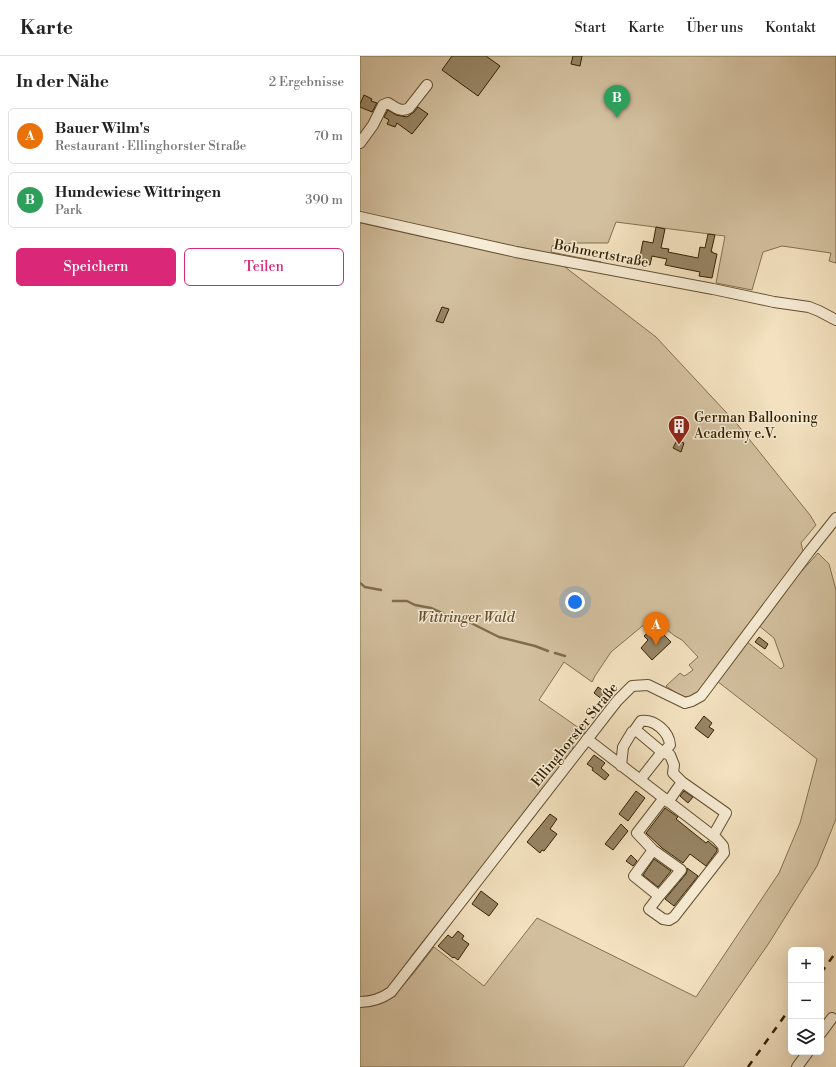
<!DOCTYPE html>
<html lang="de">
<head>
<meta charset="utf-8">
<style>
	body { margin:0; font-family:"Libre Bodoni",serif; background:#f2f2f2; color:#222 }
	.controls { position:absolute; right:12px; bottom:12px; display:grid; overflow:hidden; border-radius:6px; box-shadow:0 4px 16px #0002 }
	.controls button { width:36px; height:36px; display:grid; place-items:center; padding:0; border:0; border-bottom:1px solid #e0e0e0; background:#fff; color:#222; font:20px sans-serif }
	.you { position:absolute; left:215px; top:546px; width:14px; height:14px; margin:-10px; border:3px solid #fff; border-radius:50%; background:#1a73e8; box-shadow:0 0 0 6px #1a73e833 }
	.badge { display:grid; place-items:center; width:26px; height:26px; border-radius:50%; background:#db2777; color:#fff; font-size:13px; font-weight:700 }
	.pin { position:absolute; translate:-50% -33px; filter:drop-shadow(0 1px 2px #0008) }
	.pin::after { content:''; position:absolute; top:21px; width:14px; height:12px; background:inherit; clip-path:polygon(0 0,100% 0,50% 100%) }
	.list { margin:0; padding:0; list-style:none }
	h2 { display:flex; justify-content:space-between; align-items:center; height:52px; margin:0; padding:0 16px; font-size:17px }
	h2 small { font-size:13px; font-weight:400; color:#767676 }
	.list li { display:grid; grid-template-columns:26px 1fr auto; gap:12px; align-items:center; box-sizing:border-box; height:56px; margin:0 8px 8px; padding:0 8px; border:1px solid #e0e0e0; border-radius:6px }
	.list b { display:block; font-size:15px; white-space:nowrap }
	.list p { margin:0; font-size:13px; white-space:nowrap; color:#767676 }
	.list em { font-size:13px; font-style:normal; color:#767676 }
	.actions { display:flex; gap:8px; padding:12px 16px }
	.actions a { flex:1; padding:9px 0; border:1px solid #db2777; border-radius:6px; text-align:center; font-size:14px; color:#db2777 }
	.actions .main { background:#db2777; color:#fff }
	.icon { flex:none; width:22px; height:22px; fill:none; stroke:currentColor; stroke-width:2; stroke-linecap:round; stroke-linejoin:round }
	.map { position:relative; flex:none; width:476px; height:1011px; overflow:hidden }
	header { display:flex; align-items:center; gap:24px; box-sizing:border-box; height:56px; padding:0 20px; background:#fff; border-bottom:1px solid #e0e0e0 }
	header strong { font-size:19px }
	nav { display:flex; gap:22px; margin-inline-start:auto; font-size:14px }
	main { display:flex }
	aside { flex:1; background:#fff }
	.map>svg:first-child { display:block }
	.green { fill:#d3c09f; stroke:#847050 }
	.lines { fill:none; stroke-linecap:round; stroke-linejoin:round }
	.stream { stroke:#806c4c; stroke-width:2.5 }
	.building { fill:#978464; stroke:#342001 }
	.minor-casing { stroke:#645030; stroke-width:12 }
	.minor { stroke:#f7ecd5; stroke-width:10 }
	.rail { stroke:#342001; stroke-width:2.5; stroke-dasharray:7 7; stroke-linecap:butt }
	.labels { text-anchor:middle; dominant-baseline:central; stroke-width:3; stroke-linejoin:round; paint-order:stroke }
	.street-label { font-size:14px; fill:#342001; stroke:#f7ecd5 }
	.poi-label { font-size:14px; fill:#342001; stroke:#f7ecd5; text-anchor:start }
	.park-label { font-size:14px; font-style:italic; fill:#645030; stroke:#f7ecd5 }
</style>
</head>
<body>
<header>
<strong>Karte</strong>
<nav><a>Start</a><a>Karte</a><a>Über uns</a><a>Kontakt</a></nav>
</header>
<main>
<aside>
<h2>In der Nähe<small>2 Ergebnisse</small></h2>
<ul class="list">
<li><span class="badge" style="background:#e8710a">A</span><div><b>Bauer Wilm's</b><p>Restaurant · Ellinghorster Straße</p></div><em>70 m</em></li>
<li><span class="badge" style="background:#2e9e5b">B</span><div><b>Hundewiese Wittringen</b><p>Park</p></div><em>390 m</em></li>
</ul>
<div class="actions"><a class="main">Speichern</a><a>Teilen</a></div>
</aside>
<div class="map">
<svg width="476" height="1011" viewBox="0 0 476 1011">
	<rect width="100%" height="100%" fill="#f3e1bf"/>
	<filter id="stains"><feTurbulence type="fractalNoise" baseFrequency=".005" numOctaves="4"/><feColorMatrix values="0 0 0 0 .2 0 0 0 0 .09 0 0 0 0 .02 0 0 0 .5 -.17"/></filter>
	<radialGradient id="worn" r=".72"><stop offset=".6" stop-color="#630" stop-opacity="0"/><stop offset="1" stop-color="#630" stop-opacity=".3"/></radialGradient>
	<path class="green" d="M0,0H476V207L469,205L471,197L422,190L403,196L392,234L356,227L365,180L256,166L248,187H212L192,190L191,196L241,206L205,211L296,281L377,368L450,459L456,469L441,487L443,495L441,499L338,638C323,645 318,638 306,630L320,617L324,620L326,619L333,614L329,609L338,601L322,584L315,580L292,562L251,596L235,620L232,626L204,606L179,644L226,677L219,679L213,685V696L53,898C44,910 32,933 19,939C13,941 6,941 0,942Z
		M458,497L469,508L476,534V763L457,810L409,887L323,1011H0V949L35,938L53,918L74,891L124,930L177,862L336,941L419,817L440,767L457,703L357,625L386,585L421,613L424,610L414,582L398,569L423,536Z"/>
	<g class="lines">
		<path class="stream" d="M0,527L5,531L21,534
			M33,545H47L55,549L71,552L88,560L107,565L139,581L175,590L188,595
			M195,597L205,600"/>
	</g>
	<path class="building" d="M92,0H126L140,10L118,40L82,14Z
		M213,0H222L220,10L211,8Z
		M4,39L12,43L11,45L17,47L12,56L0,51V48Z
		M58,51L68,58L52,78L37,67L35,71L27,68L29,64L24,61L28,54L36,59L47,61L54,56Z
		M296,171L305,173L301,192L309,193L308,196L338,202L340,191L345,192L348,178L355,179L351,196H353V197L357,198L352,222L339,220L340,216L305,209L307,203L292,200L290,209L279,206L283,185L293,187Z
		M82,251L89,253L83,267L76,265Z
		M317,384L324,387L321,396L313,392Z
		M299,574L311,586L292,604L281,592L288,584L284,580L289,576L293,580Z
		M399,581L408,588L405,593L395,586Z
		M238,631L248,638L243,644L234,637Z
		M344,660L352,667L349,671L354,674L348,682L335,672Z
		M234,699L245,707L241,712L249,719L245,724L232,714L233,712L227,708Z
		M276,735L285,742L268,765L259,758Z
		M324,735L333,741L328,747L320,740Z
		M305,752L318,761L316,763L346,787L348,785L357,793V795L346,810L330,798L323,807L302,792L286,777Z
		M190,758L197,763L190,773L197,778L184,795L182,794L180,797L167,786Z
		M261,768L268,775L253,794L245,788Z
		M271,799L277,805L273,810L266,805Z
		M294,803L311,815L298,831L283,819Z
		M327,812L338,820L314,850L305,843L326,818L327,815Z
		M121,835L138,848L129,860L112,848Z
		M98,875L104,880L102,883L109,888L98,904L94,901L93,902L78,890L88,879L92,882Z"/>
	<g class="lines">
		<g class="minor-casing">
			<path id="minor" d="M0,87L13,69L23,49L28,47C35,51 41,57 49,52L67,29
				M0,161L156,196L353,233L414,246L449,251L459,255L476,264
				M274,675L281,665C295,663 309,676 310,689L303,697
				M227,683L357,783L363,790L364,797L314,861L309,864L303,863L289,853L299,840L274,820L293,794L277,777L304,742
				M261,710L263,691L272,676L277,675L302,696
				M280,724L302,696L310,699L314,709L313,717L322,726
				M308,746L322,726L366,757L353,780
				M293,794L321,814L299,840
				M0,946C12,946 21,943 31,936L257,645L272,630L288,629L325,647L332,645L341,640L449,496L476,462
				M461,977L472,962
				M437,1011L448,996"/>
		</g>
		<use href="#minor" class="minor"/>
		<path class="rail" d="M461,917L476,896
			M388,1011L431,951"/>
	</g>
	<defs>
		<g id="building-pin" transform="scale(1.15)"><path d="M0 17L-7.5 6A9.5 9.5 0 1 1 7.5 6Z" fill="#8f2418" stroke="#f7ecd5"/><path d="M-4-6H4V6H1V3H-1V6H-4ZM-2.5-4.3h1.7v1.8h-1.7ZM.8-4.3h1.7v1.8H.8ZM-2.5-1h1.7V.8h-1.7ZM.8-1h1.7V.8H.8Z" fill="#fff"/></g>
	</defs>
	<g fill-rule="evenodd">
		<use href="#building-pin" x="319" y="370"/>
	</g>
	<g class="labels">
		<g class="street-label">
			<text transform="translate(241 198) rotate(11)">Bohmertstraße</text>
			<text transform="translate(215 679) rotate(-51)">Ellinghorster Straße</text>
		</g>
		<g class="poi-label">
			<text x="334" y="362">German Ballooning<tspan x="334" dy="16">Academy e.V.</tspan></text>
		</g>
		<g class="park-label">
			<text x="106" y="562">Wittringer Wald</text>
		</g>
	</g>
	<rect width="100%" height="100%" filter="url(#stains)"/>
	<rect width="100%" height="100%" fill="url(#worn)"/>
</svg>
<div class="controls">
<button>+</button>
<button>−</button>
<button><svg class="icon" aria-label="layers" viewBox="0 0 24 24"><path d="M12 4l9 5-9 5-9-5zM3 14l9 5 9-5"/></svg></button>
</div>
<div class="you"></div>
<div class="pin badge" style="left:296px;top:589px;background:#e8710a">A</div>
<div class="pin badge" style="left:257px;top:62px;background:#2e9e5b">B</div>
</div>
</main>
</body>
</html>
